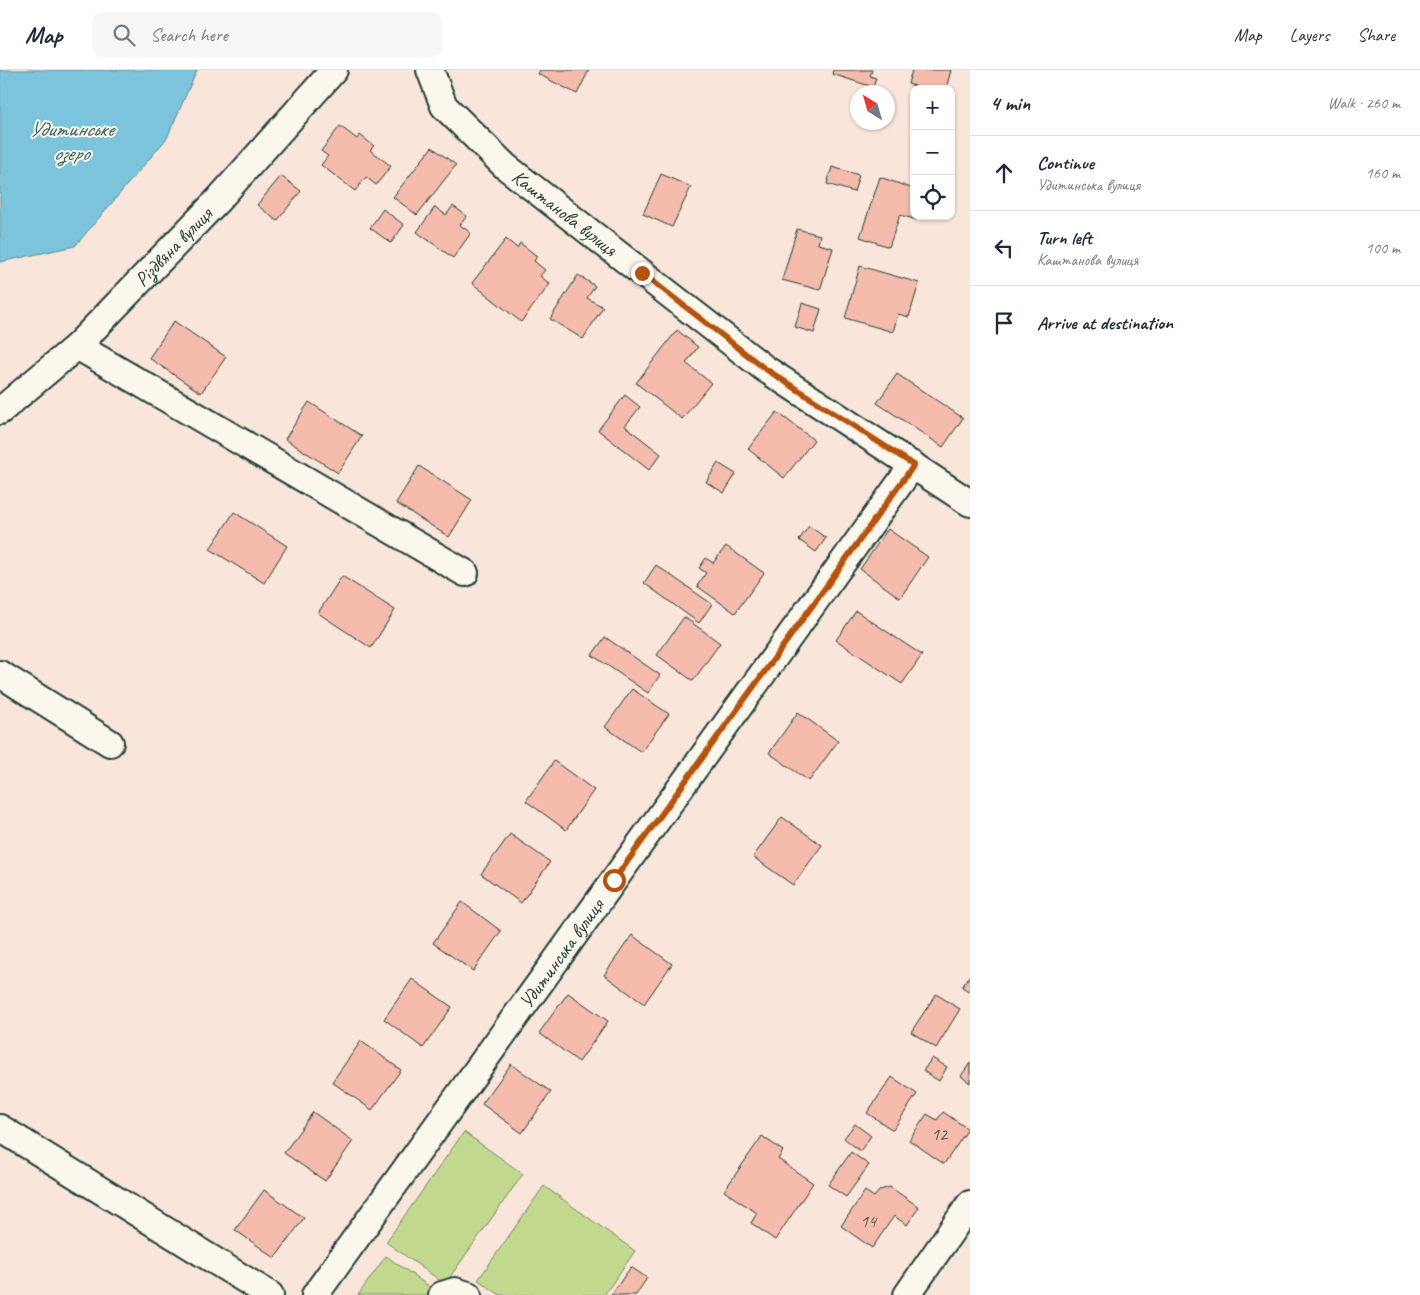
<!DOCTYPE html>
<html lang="en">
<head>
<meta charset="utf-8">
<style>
	body { margin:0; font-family:Caveat,sans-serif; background:#f6f6f7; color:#1f2937 }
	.controls { position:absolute; right:15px; top:15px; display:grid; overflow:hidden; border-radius:10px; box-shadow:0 1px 4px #0004 }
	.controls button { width:45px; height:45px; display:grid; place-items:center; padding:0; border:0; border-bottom:1px solid #e0e1e3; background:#fff; color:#1f2937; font:25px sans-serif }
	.compass { position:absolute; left:850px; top:15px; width:45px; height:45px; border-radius:50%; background:#fff; box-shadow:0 1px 4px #0004; rotate:323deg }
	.stop { position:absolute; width:15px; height:15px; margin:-11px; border:4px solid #b45309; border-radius:50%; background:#fff }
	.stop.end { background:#b45309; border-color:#fff; box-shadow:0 1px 5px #0008 }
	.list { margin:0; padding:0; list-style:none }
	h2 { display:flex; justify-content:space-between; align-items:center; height:65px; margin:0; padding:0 20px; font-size:21px }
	h2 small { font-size:16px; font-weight:400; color:#747a83 }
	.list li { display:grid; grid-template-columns:32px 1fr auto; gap:15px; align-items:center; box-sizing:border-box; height:75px; padding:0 20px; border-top:1px solid #e0e1e3 }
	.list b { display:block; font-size:19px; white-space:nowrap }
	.list p { margin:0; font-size:16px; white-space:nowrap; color:#747a83 }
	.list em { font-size:16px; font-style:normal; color:#747a83 }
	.icon { flex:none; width:28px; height:28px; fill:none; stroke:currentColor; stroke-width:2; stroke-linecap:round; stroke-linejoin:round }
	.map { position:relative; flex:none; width:970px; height:1225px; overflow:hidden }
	header { display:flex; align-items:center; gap:30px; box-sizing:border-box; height:70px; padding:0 25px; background:#fff; border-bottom:1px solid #e0e1e3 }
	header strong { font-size:24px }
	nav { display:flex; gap:28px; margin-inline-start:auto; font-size:18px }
	.search { width:350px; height:45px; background:#f6f6f7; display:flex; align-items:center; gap:12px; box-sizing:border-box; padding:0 18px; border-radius:10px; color:#747a83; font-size:19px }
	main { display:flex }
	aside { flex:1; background:#fff }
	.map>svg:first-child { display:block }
	.green { fill:#c3d98f; stroke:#718b62 }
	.water { fill:#7bc4dc; stroke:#568e99 }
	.building { fill:#f5bbad; stroke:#1f3d34 }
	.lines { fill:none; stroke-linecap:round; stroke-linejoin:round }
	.minor-casing { stroke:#1f3d34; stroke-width:30 }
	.minor { stroke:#fbf7ec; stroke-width:26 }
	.route { stroke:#b45309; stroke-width:6 }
	.labels { text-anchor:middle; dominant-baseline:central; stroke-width:4; stroke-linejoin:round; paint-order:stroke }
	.number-label { font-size:18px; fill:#545c52 }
	.street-label { font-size:20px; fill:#1f3d34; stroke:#fbf7ec }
	.water-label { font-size:21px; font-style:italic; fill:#365f5e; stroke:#fbf7ec }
</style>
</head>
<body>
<header>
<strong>Map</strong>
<div class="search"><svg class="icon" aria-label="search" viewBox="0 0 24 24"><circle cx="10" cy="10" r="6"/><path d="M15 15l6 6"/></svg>Search here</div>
<nav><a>Map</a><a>Layers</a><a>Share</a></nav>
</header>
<main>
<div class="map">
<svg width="970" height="1225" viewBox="0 0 970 1225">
	<rect width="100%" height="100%" fill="#f9e5d9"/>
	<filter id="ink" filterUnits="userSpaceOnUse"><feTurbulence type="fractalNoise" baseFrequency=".02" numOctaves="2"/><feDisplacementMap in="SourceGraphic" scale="10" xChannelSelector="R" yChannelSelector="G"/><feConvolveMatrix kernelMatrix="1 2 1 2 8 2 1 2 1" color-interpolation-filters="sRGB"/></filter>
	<g filter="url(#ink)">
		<path class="green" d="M464,1062L523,1104L445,1214L386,1172Z
			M544,1116L635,1181L604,1225H500L478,1210Z
			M386,1186L437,1222L435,1225H358Z"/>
		<path class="water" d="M0,0H197L167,68L75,176L0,192Z"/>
		<path class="building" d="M540,0H589L577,24L538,4Z
			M833,0H872L870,6L876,8L873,17L832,4Z
			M912,0H951L946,19H925L908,14Z
			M340,56L357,69L360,65L374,76L370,80L391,96L376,115L366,107L355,121L321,95L328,86L321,81Z
			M432,77L456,95L417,145L393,127Z
			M832,97L859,105L854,122L827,114Z
			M661,104L691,117L672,157L643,144Z
			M281,106L301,121L277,151L257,135Z
			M880,107L914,119V146H918L917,150L900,145L889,177L860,167Z
			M453,136L467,146L460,155L471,163L453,188L417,162L435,137L446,145Z
			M383,139L404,155L391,173L370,158Z
			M797,159L820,165L818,174L833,178L820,220L782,210Z
			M506,169L517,178L520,173L537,186L534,191L545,200L540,206L550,214L521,252L472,213Z
			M860,196L919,213L909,247L898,244L893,262L845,248Z
			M578,205L595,216L587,228L603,237L583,269L550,249Z
			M802,233L821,239L814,263L795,257Z
			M174,251L226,287L201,323L149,288Z
			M677,260L698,277L686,293L711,313L682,349L636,313Z
			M897,304L963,348L943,377L877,333Z
			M625,325L640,337L625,356L661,384L649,400L598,360Z
			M309,332L362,366L338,403L285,369Z
			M777,342L814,370L784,408L748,379Z
			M718,393L736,404L724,423L706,412Z
			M419,396L472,430L449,467L396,433Z
			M234,442L287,476L264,513L210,479Z
			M809,456L826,468L816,482L799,470Z
			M888,459L928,487L900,528L860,499Z
			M726,476L764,503L735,543L697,516L706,503L699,498L706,488L713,493Z
			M656,495L712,534L699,553L644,513Z
			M342,506L395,540L371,578L318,543Z
			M856,541L922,585L902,614L836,570Z
			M684,547L720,573L693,611L657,585Z
			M605,567L660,605L648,623L592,585Z
			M632,619L669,644L641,682L605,657Z
			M798,642L838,671L809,711L769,683Z
			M554,691L594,720L566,760L526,731Z
			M782,747L822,775L793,815L753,787Z
			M510,764L550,792L521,833L481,804Z
			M462,832L501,861L473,901L433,873Z
			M632,865L672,894L644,934L604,905Z
			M970,905V922L962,917Z
			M412,909L452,937L423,978L384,949Z
			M568,923L608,951L579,992L539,963Z
			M936,924L960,939L936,978L911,962Z
			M361,971L401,1000L372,1040L332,1012Z
			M932,988L947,997L939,1011L923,1001Z
			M970,993V1013L961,1006Z
			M511,994L551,1022L522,1063L482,1034Z
			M892,1007L917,1024L893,1060L867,1043Z
			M313,1042L353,1071L325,1111L284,1083Z
			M943,1042L968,1059L944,1094L909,1070L927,1044L937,1050Z
			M855,1054L871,1066L860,1081L844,1068Z
			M762,1066L783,1081L778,1089L813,1113L775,1170L751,1153L757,1143L724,1121Z
			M851,1082L869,1095L846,1127L828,1115Z
			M890,1117L919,1137L907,1155L894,1146L872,1178L841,1156L865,1121L874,1127L880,1120Z
			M264,1120L304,1148L275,1188L235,1160Z
			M631,1197L647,1208L636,1225H611Z"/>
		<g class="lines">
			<g class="minor-casing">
				<g id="minor">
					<path id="s1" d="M430,0L444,36L505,96L764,298L970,433"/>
					<path d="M77,276L465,503"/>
					<path id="s2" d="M0,341L77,276L218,130L334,0"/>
					<path d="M0,604L110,673"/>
					<path d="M0,1058L270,1225"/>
					<path id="s3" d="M315,1225L913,395"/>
					<path d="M442,1225L455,1221L468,1225"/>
					<path d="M907,1225L970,1134"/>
				</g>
			</g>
			<use href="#minor" class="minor"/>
		</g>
	</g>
	<g class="lines" filter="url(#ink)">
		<path class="route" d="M614,810L914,395L764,298L642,203"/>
	</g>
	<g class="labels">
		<g class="number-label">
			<text x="939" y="1064">12</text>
			<text x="868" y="1151">14</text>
		</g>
		<g class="street-label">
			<text stroke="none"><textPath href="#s1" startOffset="200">Каштанова вулиця</textPath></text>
			<text stroke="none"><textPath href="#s2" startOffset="239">Різдвяна вулиця</textPath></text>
			<text stroke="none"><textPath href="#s3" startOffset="421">Удитинська вулиця</textPath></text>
		</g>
		<g class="water-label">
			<text x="71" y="59">Удитинське<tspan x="71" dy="24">озеро</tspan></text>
		</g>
	</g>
</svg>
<div class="controls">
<button>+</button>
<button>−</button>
<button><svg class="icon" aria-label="locate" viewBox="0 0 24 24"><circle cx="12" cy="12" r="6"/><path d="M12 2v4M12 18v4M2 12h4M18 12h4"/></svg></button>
</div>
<svg class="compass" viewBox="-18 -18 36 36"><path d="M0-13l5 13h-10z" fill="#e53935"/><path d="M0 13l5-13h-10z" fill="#747a83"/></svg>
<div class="stop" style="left:614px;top:810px"></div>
<div class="stop end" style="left:642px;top:203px"></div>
</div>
<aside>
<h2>4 min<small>Walk · 260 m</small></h2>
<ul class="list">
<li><svg class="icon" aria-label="ahead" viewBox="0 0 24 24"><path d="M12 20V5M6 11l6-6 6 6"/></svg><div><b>Continue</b><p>Удитинська вулиця</p></div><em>160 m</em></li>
<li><svg class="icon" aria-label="left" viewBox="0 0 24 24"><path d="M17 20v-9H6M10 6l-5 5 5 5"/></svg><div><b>Turn left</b><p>Каштанова вулиця</p></div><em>100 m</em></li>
<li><svg class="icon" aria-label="arrive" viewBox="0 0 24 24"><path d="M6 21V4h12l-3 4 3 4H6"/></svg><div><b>Arrive at destination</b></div></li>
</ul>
</aside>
</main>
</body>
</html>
